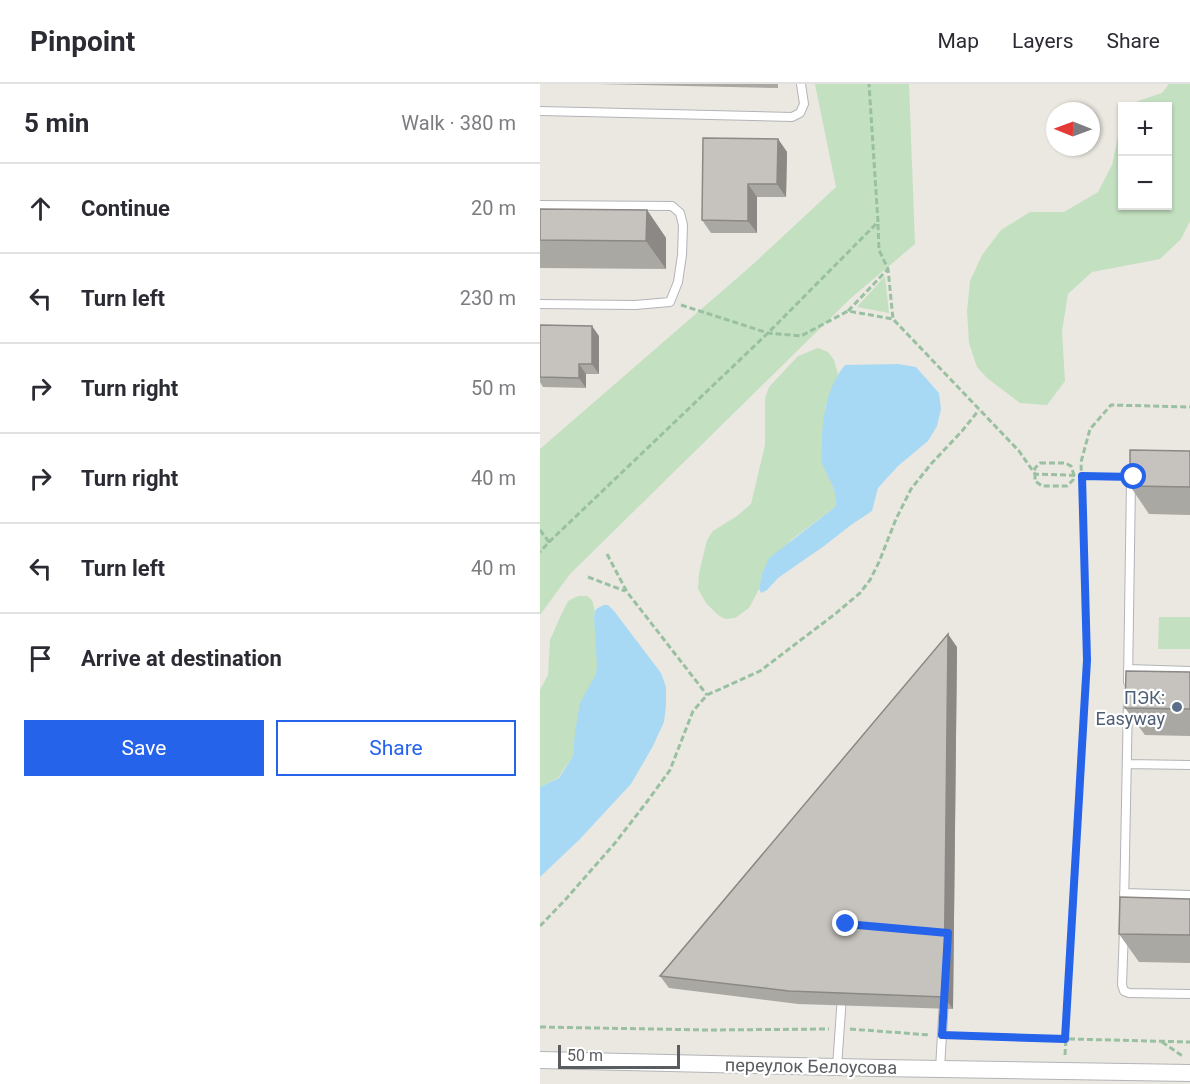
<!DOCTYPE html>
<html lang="en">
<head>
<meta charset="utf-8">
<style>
	body { margin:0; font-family:Roboto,sans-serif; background:#f2f2f3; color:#2b2b33 }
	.controls { position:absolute; right:18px; top:18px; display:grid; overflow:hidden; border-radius:0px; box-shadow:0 2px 4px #0004 }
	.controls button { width:54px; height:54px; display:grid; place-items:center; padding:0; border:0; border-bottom:2px solid #e1e1e2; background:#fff; color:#2b2b33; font:30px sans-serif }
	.compass { position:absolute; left:506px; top:18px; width:54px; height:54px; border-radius:50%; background:#fff; box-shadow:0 2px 4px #0004; rotate:271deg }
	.scale { position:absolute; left:18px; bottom:15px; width:122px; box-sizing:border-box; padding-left:6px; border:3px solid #5a5d60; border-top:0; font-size:16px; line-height:21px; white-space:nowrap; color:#5a5d60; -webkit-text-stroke:4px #fff; paint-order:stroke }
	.stop { position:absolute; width:18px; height:18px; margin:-14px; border:4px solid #2563eb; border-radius:50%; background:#fff }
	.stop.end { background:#2563eb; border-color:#fff; box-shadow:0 2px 6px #0008 }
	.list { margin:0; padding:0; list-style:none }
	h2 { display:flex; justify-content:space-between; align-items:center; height:78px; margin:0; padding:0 24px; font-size:26px }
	h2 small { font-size:20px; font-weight:400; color:#7c7c81 }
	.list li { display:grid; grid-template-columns:39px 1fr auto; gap:18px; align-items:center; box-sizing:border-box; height:90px; padding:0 24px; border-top:2px solid #e1e1e2 }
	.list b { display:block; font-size:22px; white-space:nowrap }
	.list em { font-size:20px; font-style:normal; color:#7c7c81 }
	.actions { display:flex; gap:12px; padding:18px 24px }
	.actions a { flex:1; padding:14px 0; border:2px solid #2563eb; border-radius:0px; text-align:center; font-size:21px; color:#2563eb }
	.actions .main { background:#2563eb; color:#fff }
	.icon { flex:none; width:33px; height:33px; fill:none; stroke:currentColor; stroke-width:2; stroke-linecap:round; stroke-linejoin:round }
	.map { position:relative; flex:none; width:650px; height:1000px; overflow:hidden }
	header { display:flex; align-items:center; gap:36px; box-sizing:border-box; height:84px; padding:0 30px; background:#fff; border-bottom:2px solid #e1e1e2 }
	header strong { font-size:28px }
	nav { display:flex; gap:33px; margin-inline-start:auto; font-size:21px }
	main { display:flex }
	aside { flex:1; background:#fff }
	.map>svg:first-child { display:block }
	.green { fill:#c3e0c0 }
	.water { fill:#a8d9f4 }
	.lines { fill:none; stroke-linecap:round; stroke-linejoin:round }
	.service-casing { stroke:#b2b4b7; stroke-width:10 }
	.minor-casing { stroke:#b2b4b7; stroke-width:18 }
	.path { stroke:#9ac0a2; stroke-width:3; stroke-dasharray:6 3; stroke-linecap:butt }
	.service { stroke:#fff; stroke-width:8 }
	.minor { stroke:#fff; stroke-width:16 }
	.wall { fill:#aaa8a3 }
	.shaded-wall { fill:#8b8885 }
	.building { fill:#c6c3be; stroke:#8b8885; stroke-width:1.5 }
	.route { stroke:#2563eb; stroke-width:8 }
	.service-dot { fill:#5c6f8a; stroke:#fff; stroke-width:2 }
	.labels { text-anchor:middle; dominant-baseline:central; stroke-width:4.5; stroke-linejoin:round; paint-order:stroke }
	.service-label { font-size:18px; fill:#4e5e75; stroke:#fff; text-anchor:end }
	.street-label { font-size:18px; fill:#5a5d60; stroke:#fff }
</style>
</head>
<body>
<header>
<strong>Pinpoint</strong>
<nav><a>Map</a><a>Layers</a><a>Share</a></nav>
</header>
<main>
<aside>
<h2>5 min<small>Walk · 380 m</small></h2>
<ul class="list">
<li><svg class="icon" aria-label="ahead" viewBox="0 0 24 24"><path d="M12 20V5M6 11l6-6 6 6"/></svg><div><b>Continue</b></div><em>20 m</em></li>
<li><svg class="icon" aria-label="left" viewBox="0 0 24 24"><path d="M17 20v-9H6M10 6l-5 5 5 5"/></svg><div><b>Turn left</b></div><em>230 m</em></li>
<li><svg class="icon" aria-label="right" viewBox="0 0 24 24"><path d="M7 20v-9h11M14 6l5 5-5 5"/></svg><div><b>Turn right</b></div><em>50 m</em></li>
<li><svg class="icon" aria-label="right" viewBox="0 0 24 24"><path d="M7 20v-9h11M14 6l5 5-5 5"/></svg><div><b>Turn right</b></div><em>40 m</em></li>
<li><svg class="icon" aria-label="left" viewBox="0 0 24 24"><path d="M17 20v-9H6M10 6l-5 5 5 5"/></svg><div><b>Turn left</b></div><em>40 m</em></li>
<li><svg class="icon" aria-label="arrive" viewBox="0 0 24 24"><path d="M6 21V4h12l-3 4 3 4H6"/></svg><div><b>Arrive at destination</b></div></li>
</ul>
<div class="actions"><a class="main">Save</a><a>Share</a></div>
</aside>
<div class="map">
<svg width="650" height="1000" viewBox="0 0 650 1000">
	<rect width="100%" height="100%" fill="#ebe8e1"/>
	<path class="green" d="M275,0H369L375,160L311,214L30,490L0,531V365L211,182L296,103Z
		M629,0H650V137L641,155L620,175L552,188L528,210L522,247L525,297L507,321L480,319L447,294L437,283L429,259L427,227L430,197L442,171L461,146L490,128H524L558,108L572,81L580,43L582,39V122H628V22H594L598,17L622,9Z
		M345,192L349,229L317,223Z
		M278,264L288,268L294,276L298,290L285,323L291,397L296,412L295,423L251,456L222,490L219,505L209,524L195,534L185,535L178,531L166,519L158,505L159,489L167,456L173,447L197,432L211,420L225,361V314L229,303L258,272Z
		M38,512H47L52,516L55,528L54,532L58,583L55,592L38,631L33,672L18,694L0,703V606L8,591L10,556L22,529L28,517Z
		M619,533H650V565H618Z"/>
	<path class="water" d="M358,280L376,283L399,309L401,325L397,342L388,357L358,382L338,404L332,427L311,441L284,462L238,494L227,506L221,509L219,505L222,490L229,474L295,423C298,404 288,396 282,379C281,374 282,366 282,361C282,333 287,303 305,281Z
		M64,521H68L74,527L121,589L126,603V622L124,638L113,662L91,700L39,756L0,793V703L19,694L33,672L35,648L40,619L55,592L57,583L54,532L56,525Z"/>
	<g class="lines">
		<g class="service-casing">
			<path id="service" d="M0,27L252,33L260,29L264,20L261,0
				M0,121L132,122L140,129L143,141L142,171L138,198L130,218L95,221L0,220
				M588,585L650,587
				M588,598L591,397L594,393
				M587,680L650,681
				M584,809L650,811
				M584,823L588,617
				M584,845L582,901L584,907L589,909L650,910
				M297,983L302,912
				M400,985L404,916"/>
		</g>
		<g class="minor-casing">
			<path id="minor" d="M0,976L340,984L650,989"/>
		</g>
		<path class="path" d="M338,140L339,166L348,185L353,235
			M141,221L228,249L261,252L308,227L353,235L479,367L495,390L582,393
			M308,227L348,185
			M500,379H525L531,382L534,391L533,396L527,402H502L495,397V384Z
			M0,446L9,458L0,468
			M9,458L228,249L338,138L329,0
			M67,470L87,508L167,611
			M48,493L85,507
			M0,842L26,815L75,759L106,719L130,686L153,627L167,611L220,587L295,530L320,509L330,496L339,478L356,435L371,405L391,380L422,347L439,326
			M0,943L168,946L289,945
			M310,945L390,951
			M412,952L650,958
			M622,958L644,973
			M525,971L547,576L541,378L550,345L571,321L650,323"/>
		<use href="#service" class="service"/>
		<use href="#minor" class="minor"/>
	</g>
	<path class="wall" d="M58,0H238V4Z
		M238,55L247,68L246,113H217V149H171L162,136Z
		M0,125L107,126L126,154V185L0,184Z
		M0,241L59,252V290H46V304L3,303L0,298Z
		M650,367V431L609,430L590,402Z
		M417,563L413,925L258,920L129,904L120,892Z
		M650,588V652L605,651L585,624Z
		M650,815V879L599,878L579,850Z"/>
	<path class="shaded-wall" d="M238,55L247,68L246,113L237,100Z
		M208,100L217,113V149L208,137Z
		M107,126L126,154V185L106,157Z
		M52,242L59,252V290L52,280Z
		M39,280L46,290V304L39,294Z
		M408,550L417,563L413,925L404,913Z"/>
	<path class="building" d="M163,54L238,55L237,100H208V137L162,136Z
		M0,125L107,126L106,157L0,156Z
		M0,241L52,242V280H39V294L0,293Z
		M590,366L650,367V403L590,402Z
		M408,550L404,913L249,907L120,892Z
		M586,587L650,588V625L585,624Z
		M580,813L650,815V851L579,850Z"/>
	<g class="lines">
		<path class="route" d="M306,840L408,849L402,951L525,955L547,576L542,392L594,393"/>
	</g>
	<circle class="service-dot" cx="637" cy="623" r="6"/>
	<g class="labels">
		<g class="service-label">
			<text x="625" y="613">ПЭК:<tspan x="625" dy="21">Easyway</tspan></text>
		</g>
		<g class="street-label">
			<text transform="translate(271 982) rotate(1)">переулок Белоусова</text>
		</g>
	</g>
</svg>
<div class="controls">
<button>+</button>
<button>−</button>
</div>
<svg class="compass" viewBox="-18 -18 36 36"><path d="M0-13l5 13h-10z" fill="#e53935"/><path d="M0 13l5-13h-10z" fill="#7c7c81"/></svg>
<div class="scale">50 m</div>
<div class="stop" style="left:594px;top:393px"></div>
<div class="stop end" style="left:306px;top:840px"></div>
</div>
</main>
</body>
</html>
